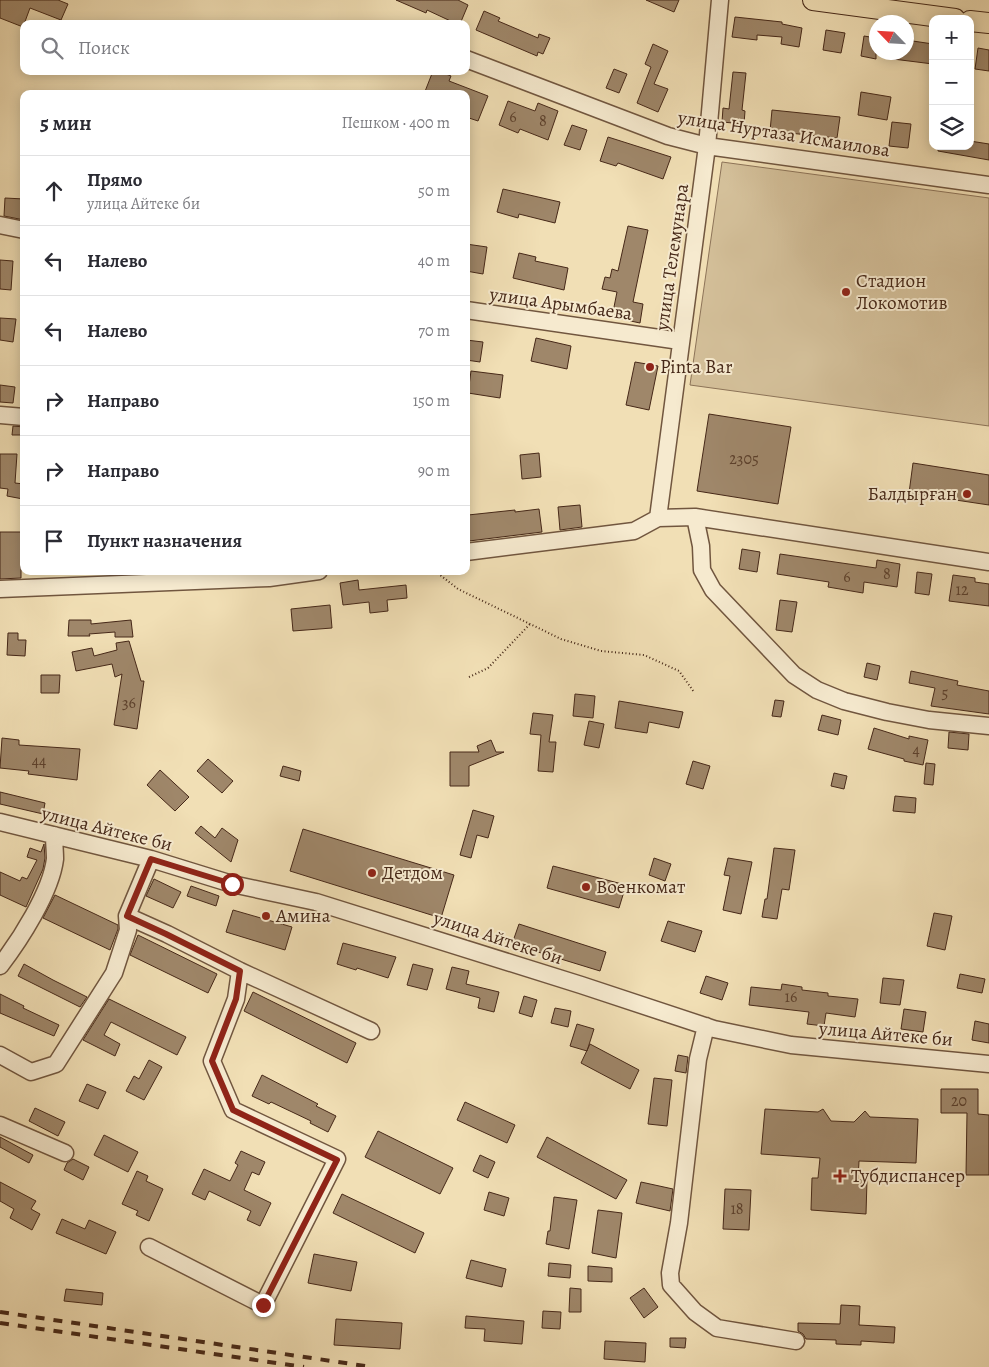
<!DOCTYPE html>
<html lang="ru">
<head>
<meta charset="utf-8">
<style>
	body { margin:0; font-family:Alegreya,serif; background:#f2f2f3; color:#2b2b33 }
	.controls { position:absolute; right:15px; top:15px; display:grid; overflow:hidden; border-radius:10px; box-shadow:0 2px 12px #0003 }
	.controls button { width:45px; height:45px; display:grid; place-items:center; padding:0; border:0; border-bottom:1px solid #e1e1e2; background:#fff; color:#2b2b33; font:25px sans-serif }
	.compass { position:absolute; left:869px; top:15px; width:45px; height:45px; border-radius:50%; background:#fff; box-shadow:0 2px 12px #0003; rotate:295deg }
	.stop { position:absolute; width:15px; height:15px; margin:-11px; border:4px solid #8f2418; border-radius:50%; background:#fff }
	.stop.end { background:#8f2418; border-color:#fff; box-shadow:0 1px 5px #0008 }
	.list { margin:0; padding:0; list-style:none }
	h2 { display:flex; justify-content:space-between; align-items:center; height:65px; margin:0; padding:0 20px; font-size:21px }
	h2 small { font-size:16px; font-weight:400; color:#7c7c81 }
	.list li { display:grid; grid-template-columns:32px 1fr auto; gap:15px; align-items:center; box-sizing:border-box; height:70px; padding:0 20px; border-top:1px solid #e1e1e2 }
	.list b { display:block; font-size:19px; white-space:nowrap }
	.list p { margin:0; font-size:16px; white-space:nowrap; color:#7c7c81 }
	.list em { font-size:16px; font-style:normal; color:#7c7c81 }
	.icon { flex:none; width:28px; height:28px; fill:none; stroke:currentColor; stroke-width:2; stroke-linecap:round; stroke-linejoin:round }
	.map { position:relative; flex:none; width:989px; height:1367px; overflow:hidden }
	.search { position:absolute; background:#fff; box-shadow:0 2px 12px #0003; left:20px; top:20px; width:450px; height:55px; display:flex; align-items:center; gap:12px; box-sizing:border-box; padding:0 18px; border-radius:10px; color:#7c7c81; font-size:19px }
	.panel { position:absolute; background:#fff; box-shadow:0 2px 12px #0003; left:20px; top:90px; width:450px; height:485px; border-radius:10px }
	.map>svg:first-child { display:block }
	.green { fill:#d4c09a; stroke:#8d7459 }
	.building { fill:#9f876a; stroke:#462818 }
	.lines { fill:none; stroke-linecap:round; stroke-linejoin:round }
	.minor-casing { stroke:#71563f; stroke-width:19 }
	.major-casing { stroke:#462818; stroke-width:22 }
	.path { stroke:#462818; stroke-width:2; stroke-dasharray:1 2.5; stroke-linecap:butt }
	.minor { stroke:#f6eacf; stroke-width:16 }
	.major { stroke:#f1dfb5; stroke-width:20 }
	.rail { stroke:#462818; stroke-width:4; stroke-dasharray:9 9; stroke-linecap:butt }
	.route { stroke:#8f2418; stroke-width:6 }
	.poi-dot { fill:#8f2418; stroke:#f6eacf; stroke-width:2 }
	.labels { text-anchor:middle; dominant-baseline:central; stroke-width:4; stroke-linejoin:round; paint-order:stroke }
	.number-label { font-size:16px; fill:#5c402c }
	.street-label { font-size:19px; fill:#462818; stroke:#f6eacf }
	.poi-label { font-size:19px; fill:#462818; stroke:#f6eacf; text-anchor:start }
</style>
</head>
<body>
<div class="map">
<svg width="989" height="1367" viewBox="0 0 989 1367">
	<rect width="100%" height="100%" fill="#f1dfb5"/>
	<filter id="stains"><feTurbulence type="fractalNoise" baseFrequency=".004" numOctaves="4"/><feColorMatrix values="0 0 0 0 .2 0 0 0 0 .09 0 0 0 0 .02 0 0 0 .5 -.17"/></filter>
	<radialGradient id="worn" r=".72"><stop offset=".6" stop-color="#630" stop-opacity="0"/><stop offset="1" stop-color="#630" stop-opacity=".3"/></radialGradient>
	<path class="green" d="M722,162L989,198V426L690,385Z"/>
	<path class="building" d="M0,0H58L68,4L61,20L30,8L23,27L0,18Z
		M396,0H458L468,5L460,24H457L427,10L426,13Z
		M646,0H679L674,12Z
		M484,11L500,18L498,21L538,38L539,34L550,38L543,54L538,52L537,56L476,30Z
		M735,17L782,22V24L802,28L799,47L781,44L782,37L757,35V40L732,37Z
		M826,30L845,33L841,53L823,50Z
		M864,36L876,38V59L861,56Z
		M906,40L933,44V64L885,58L886,52H906Z
		M653,44L668,51L654,84L668,89L658,112L637,103L651,67L645,64Z
		M978,48L989,50V71L975,69Z
		M614,69L627,74L619,93L606,88Z
		M433,71H438L451,76L449,81L488,96L478,121L466,117V94H424Z
		M733,72L746,73L742,110L745,111L744,124L722,122L723,108L729,109Z
		M861,92L891,97L887,120L858,115Z
		M508,101L535,111L538,103L558,111L548,140L520,129L518,133L499,125Z
		M772,110L840,117L837,138L770,131Z
		M892,122L911,124L908,148L889,146Z
		M572,125L587,130L580,150L564,145Z
		M608,137L671,157L663,179L618,163L616,166L600,161Z
		M970,141L989,144V160L938,151V146H970Z
		M503,189L560,202L555,223L519,214L518,218L497,212Z
		M5,198L24,199V220L4,216Z
		M628,226L648,230L633,302L643,304L640,323L612,317L617,292L602,289L605,277L610,278L612,269L618,271Z
		M466,244L487,247L483,274L466,271Z
		M519,253L536,257L535,261L568,268L564,290L513,278Z
		M0,260L13,261L11,290L0,289Z
		M0,318L16,319L13,342L0,340Z
		M536,338L571,346L567,369L531,361Z
		M466,340L483,342L480,362L466,360Z
		M635,362L658,366L649,410L626,405Z
		M471,371L503,375L500,398L468,393Z
		M0,385L15,387L13,403L0,402Z
		M709,414L791,427L778,504L697,491Z
		M13,426L24,427V435H12Z
		M539,453L541,477L522,479L520,455Z
		M0,454H17L15,483L24,484L23,499L7,496L8,489L0,488Z
		M913,463L989,475V505L909,493Z
		M580,505L582,527L560,530L558,507Z
		M539,509L542,532L469,541L468,515L515,510V512Z
		M0,532H24V564H21V578L0,579Z
		M742,549L760,552L757,572L739,569Z
		M780,554L876,568L877,560L900,564L897,587L864,582L863,593L828,587L829,582L777,574Z
		M917,572L932,574L929,595L915,593Z
		M953,575L975,578V582L989,584V606L949,601Z
		M358,580L359,590L406,585L407,598L387,600L388,611L370,613L369,602L343,605L340,583Z
		M780,600L797,602L792,632L776,630Z
		M330,605L332,628L293,631L291,609Z
		M69,620H91V624L131,620L133,637H115V632L89,634L90,636H68Z
		M8,633H18V640H26L25,656L7,655Z
		M129,641L141,681H144L137,729L114,725L122,674L115,677L112,664L76,671L72,652L92,648L94,656L117,650L116,643Z
		M867,663L880,666L877,680L864,677Z
		M911,671L958,681L957,685L989,691V714L931,706L935,688L909,683Z
		M41,675H60L59,693H41Z
		M575,694L595,696L593,718L573,716Z
		M775,700L784,701L781,717L772,716Z
		M619,701L683,712L679,728L649,722L647,733L615,728Z
		M533,713L553,715L549,742H556L553,772L538,771L541,735L530,734Z
		M822,715L841,720L838,735L818,730Z
		M589,721L604,724L599,748L584,745Z
		M874,728L909,739V736L928,740L923,765L904,761V759L868,749Z
		M949,732L969,734L968,750L948,748Z
		M2,738L19,740V745L80,749L77,780L28,774L29,771L0,768Z
		M491,740L496,752H504L469,766V786H450V752H479L477,746Z
		M208,759L233,781L222,793L197,771Z
		M693,761L710,766L703,789L686,784Z
		M926,763L935,764L933,785L924,784Z
		M283,766L301,771L299,781L280,776Z
		M160,770L189,797L175,811L147,785Z
		M834,773L847,776L844,789L831,786Z
		M0,792L45,803L43,814L0,804Z
		M895,796L916,798L915,813L893,811Z
		M473,810L494,816L488,838L477,835L471,858L460,855Z
		M201,826L215,838L222,828L238,840L231,862L195,833Z
		M303,829L454,875L441,918L290,871Z
		M44,844L45,858L43,869L26,907L0,895V872L20,881L22,877L27,879L37,860L27,857L30,848L41,852Z
		M774,848L795,850L789,890L782,889L777,919L762,917L765,899H767Z
		M654,858L671,864L665,881L649,875Z
		M728,858L752,862L741,914L723,910L730,876L724,875Z
		M553,866L626,885L619,908L547,888Z
		M154,879L181,892L173,908L146,896Z
		M191,886L219,896L216,906L187,896Z
		M55,895L118,925V929L110,950L43,918Z
		M233,910L292,927L285,950L226,932Z
		M934,913L952,916L945,950L927,946Z
		M668,921L702,931L695,952L661,941Z
		M519,924L606,952L600,971L512,944Z
		M138,935L217,974L208,993L130,955Z
		M343,943L396,957L388,978L357,968L356,970L337,964Z
		M24,964L53,980L87,997L80,1007L18,976Z
		M413,964L433,969L427,990L407,985Z
		M452,967L469,971L466,984L499,992L494,1012L478,1008L480,998L446,989Z
		M960,974L985,979L982,993L957,988Z
		M706,976L728,983L722,1000L700,993Z
		M883,978L904,980L900,1005L880,1003Z
		M782,984L802,987V990L828,993V996L858,999L855,1017L826,1013L824,1026L807,1024L809,1012L749,1005L751,987L781,990Z
		M253,992L356,1043L347,1063L244,1011Z
		M0,994L24,1006L23,1008L59,1025L54,1036L0,1013Z
		M524,996L537,1000L532,1017L519,1013Z
		M109,999L186,1037L177,1055L111,1022L104,1035L120,1044L115,1056L83,1040Z
		M555,1008L571,1011L568,1027L551,1023Z
		M904,1009L926,1012L923,1032L901,1029Z
		M975,1021L989,1024V1043L972,1040Z
		M577,1024L594,1029L587,1051L570,1046Z
		M590,1044L639,1070L630,1089L581,1063Z
		M678,1055L688,1057L686,1073L675,1071Z
		M149,1060L162,1067L144,1100L126,1091L134,1076L139,1079Z
		M262,1075L318,1104L316,1106L336,1116L328,1132L310,1123L311,1121L271,1102L269,1104L252,1096Z
		M654,1078L672,1080L667,1126L648,1124Z
		M87,1084L106,1092L98,1109L79,1101Z
		M941,1089H978V1114L989,1115V1175H966L967,1113H941Z
		M465,1102L515,1125L507,1143L457,1120Z
		M35,1108L65,1122L58,1136L29,1121Z
		M765,1109L818,1112L823,1109L831,1121L854,1122L865,1111L870,1117L918,1119L916,1163L859,1161L858,1180H867L866,1214L811,1210L812,1178H818L820,1158L761,1154Z
		M378,1131L453,1168L440,1194L365,1157Z
		M104,1135L138,1152L128,1172L94,1155Z
		M0,1137L33,1155L29,1163L0,1147Z
		M547,1137L627,1180L616,1199L537,1157Z
		M241,1151L265,1162L259,1175L252,1172L244,1190L271,1203L260,1226L247,1220L251,1211L209,1191L205,1200L192,1194L204,1169L230,1181L238,1165L235,1163Z
		M480,1155L495,1162L488,1178L473,1171Z
		M73,1159L89,1167L83,1180L64,1170L67,1163Z
		M137,1171L148,1176L146,1181L163,1189L149,1221L136,1215L138,1211L122,1204Z
		M0,1182L36,1201L31,1209L40,1214L32,1230L10,1218L14,1209L0,1201Z
		M641,1182L673,1189L670,1211L636,1203Z
		M725,1189L751,1190L749,1230L723,1229Z
		M489,1192L509,1198L504,1216L484,1210Z
		M342,1194L424,1233L415,1253L333,1213Z
		M554,1197L577,1200L569,1249L546,1244L548,1231H550Z
		M598,1210L622,1213L616,1258L592,1253Z
		M62,1219L85,1229L89,1220L116,1232L106,1254L56,1233Z
		M314,1254L357,1262L351,1291L308,1283Z
		M471,1260L506,1269L502,1287L466,1278Z
		M549,1263L571,1265L570,1278L548,1276Z
		M588,1266L612,1268V1282L588,1281Z
		M570,1288L581,1289V1312H569Z
		M644,1288L658,1307L644,1318L630,1298Z
		M66,1289L103,1293L102,1305L64,1301Z
		M841,1305L860,1306L859,1325L895,1327L894,1343L861,1341V1345L836,1344V1340L806,1339L803,1334L798,1331V1323L840,1324Z
		M543,1311L561,1312L560,1329L542,1328Z
		M466,1316L524,1321L522,1344L484,1341L485,1329L465,1328Z
		M336,1319L402,1323L400,1349L334,1345Z
		M670,1338H686L685,1348L670,1347Z
		M605,1341L646,1343L645,1362L604,1359Z"/>
	<g class="lines">
		<g class="minor-casing">
			<path id="minor" d="M466,59L668,136L707,146L989,185
				M0,225L24,230
				M466,310L680,341
				M0,415L24,417
				M695,517L701,546L702,570L713,590L794,675L817,690L844,701L887,712L929,720L989,726
				M658,518L707,146L720,0
				M466,552L634,531L658,518L695,517L989,562
				M0,589L269,578L319,571
				M0,822L151,859L232,884L316,902L581,985L714,1029L791,1045L989,1064
				M151,859L127,916L167,934L240,971L371,1031
				M0,966C20,940 51,892 55,859C55,851 54,843 54,835
				M706,1026L698,1059L679,1223L670,1273L671,1285L695,1312L717,1328L796,1341
				M0,1055L31,1072L56,1064L114,973L128,930L127,916
				M0,1125L65,1153
				M149,1247L263,1305L337,1159L233,1110L212,1061L236,999L240,971"/>
		</g>
		<g class="major-casing">
			<path id="major" d="M813,0L955,19
				M970,21L989,23"/>
		</g>
		<path class="path" d="M435,571L458,589L561,639L601,651L644,655L679,671L694,692
			M469,677L488,668L530,624"/>
		<use href="#minor" class="minor"/>
		<use href="#major" class="major"/>
		<path class="rail" d="M0,1312L372,1367
			M0,1323L304,1367"/>
	</g>
	<g class="lines">
		<path class="route" d="M232,884L151,859L127,916L166,934L240,971L236,999L212,1061L233,1110L337,1160L263,1305"/>
	</g>
	<g class="poi-dot">
		<circle cx="846" cy="292" r="5"/>
		<circle cx="650" cy="367" r="5"/>
		<circle cx="967" cy="494" r="5"/>
		<circle cx="372" cy="873" r="5"/>
		<circle cx="586" cy="887" r="5"/>
		<circle cx="266" cy="916" r="5"/>
		<path d="M837.5 1168.5h5v5h5v5h-5v5h-5v-5h-5v-5h5z"/>
	</g>
	<g class="labels">
		<g class="number-label">
			<text x="513" y="117">6</text>
			<text x="543" y="121">8</text>
			<text x="744" y="459">2305</text>
			<text x="887" y="574">8</text>
			<text x="847" y="577">6</text>
			<text x="962" y="590">12</text>
			<text x="945" y="693">5</text>
			<text x="129" y="703">36</text>
			<text x="916" y="750">4</text>
			<text x="39" y="761">44</text>
			<text x="791" y="997">16</text>
			<text x="959" y="1101">20</text>
			<text x="737" y="1209">18</text>
		</g>
		<g class="street-label">
			<text transform="translate(784 134) rotate(9)">улица Нуртаза Исмаилова</text>
			<text transform="translate(672 257) rotate(-82)">улица Телемунара</text>
			<text transform="translate(561 304) rotate(8)">улица Арымбаева</text>
			<text transform="translate(107 829) rotate(14)">улица Айтеке би</text>
			<text transform="translate(498 938) rotate(18)">улица Айтеке би</text>
			<text transform="translate(886 1034) rotate(5)">улица Айтеке би</text>
		</g>
		<g class="poi-label">
			<text x="856" y="281">Стадион<tspan x="856" dy="22">Локомотив</tspan></text>
			<text x="660" y="367">Pinta Bar</text>
			<text x="957" y="494" text-anchor="end">Балдырған</text>
			<text x="382" y="873">Детдом</text>
			<text x="596" y="887">Военкомат</text>
			<text x="276" y="916">Амина</text>
			<text x="851" y="1176">Тубдиспансер</text>
		</g>
	</g>
	<rect width="100%" height="100%" filter="url(#stains)"/>
	<rect width="100%" height="100%" fill="url(#worn)"/>
</svg>
<div class="controls">
<button>+</button>
<button>−</button>
<button><svg class="icon" aria-label="layers" viewBox="0 0 24 24"><path d="M12 4l9 5-9 5-9-5zM3 14l9 5 9-5"/></svg></button>
</div>
<svg class="compass" viewBox="-18 -18 36 36"><path d="M0-13l5 13h-10z" fill="#e53935"/><path d="M0 13l5-13h-10z" fill="#7c7c81"/></svg>
<div class="stop" style="left:232px;top:884px"></div>
<div class="stop end" style="left:263px;top:1305px"></div>
<div class="search"><svg class="icon" aria-label="search" viewBox="0 0 24 24"><circle cx="10" cy="10" r="6"/><path d="M15 15l6 6"/></svg>Поиск</div>
<section class="panel">
<h2>5 мин<small>Пешком · 400 m</small></h2>
<ul class="list">
<li><svg class="icon" aria-label="ahead" viewBox="0 0 24 24"><path d="M12 20V5M6 11l6-6 6 6"/></svg><div><b>Прямо</b><p>улица Айтеке би</p></div><em>50 m</em></li>
<li><svg class="icon" aria-label="left" viewBox="0 0 24 24"><path d="M17 20v-9H6M10 6l-5 5 5 5"/></svg><div><b>Налево</b></div><em>40 m</em></li>
<li><svg class="icon" aria-label="left" viewBox="0 0 24 24"><path d="M17 20v-9H6M10 6l-5 5 5 5"/></svg><div><b>Налево</b></div><em>70 m</em></li>
<li><svg class="icon" aria-label="right" viewBox="0 0 24 24"><path d="M7 20v-9h11M14 6l5 5-5 5"/></svg><div><b>Направо</b></div><em>150 m</em></li>
<li><svg class="icon" aria-label="right" viewBox="0 0 24 24"><path d="M7 20v-9h11M14 6l5 5-5 5"/></svg><div><b>Направо</b></div><em>90 m</em></li>
<li><svg class="icon" aria-label="arrive" viewBox="0 0 24 24"><path d="M6 21V4h12l-3 4 3 4H6"/></svg><div><b>Пункт назначения</b></div></li>
</ul>
</section>
</div>
</body>
</html>
